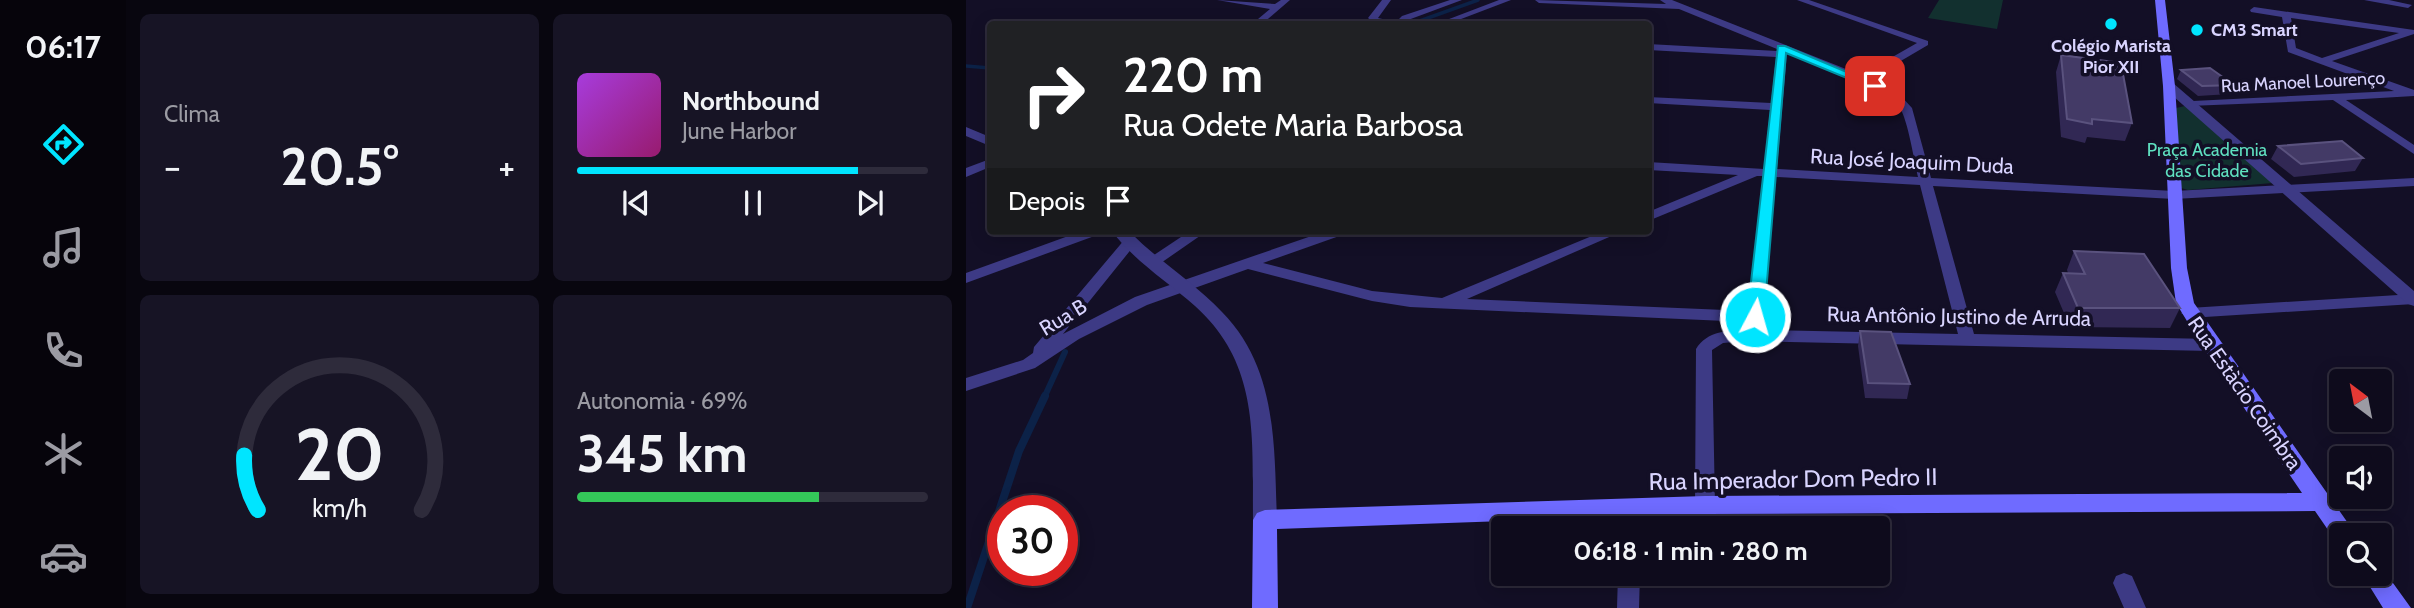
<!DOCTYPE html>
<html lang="pt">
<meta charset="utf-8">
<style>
:root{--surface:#0e0b1c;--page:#171425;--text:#f1f3f6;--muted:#9b9ba3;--line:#2e2b3b;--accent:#00e5ff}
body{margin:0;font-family:Cabin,sans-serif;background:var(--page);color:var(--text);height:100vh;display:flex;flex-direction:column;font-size:26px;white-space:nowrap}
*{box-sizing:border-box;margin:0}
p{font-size:23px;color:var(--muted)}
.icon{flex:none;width:38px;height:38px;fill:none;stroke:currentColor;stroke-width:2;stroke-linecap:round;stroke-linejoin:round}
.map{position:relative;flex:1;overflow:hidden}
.panel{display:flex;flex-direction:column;gap:14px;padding:14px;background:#08060f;width:840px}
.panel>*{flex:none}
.top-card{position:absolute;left:21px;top:21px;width:665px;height:214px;border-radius:7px;box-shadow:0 4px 18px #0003,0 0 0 2px var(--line);background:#202124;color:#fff;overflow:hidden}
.needle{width:46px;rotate:328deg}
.controls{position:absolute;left:1363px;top:369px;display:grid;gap:14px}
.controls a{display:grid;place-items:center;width:63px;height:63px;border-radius:7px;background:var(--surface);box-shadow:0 4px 18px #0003,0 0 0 2px var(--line);font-size:35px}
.speed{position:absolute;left:21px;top:495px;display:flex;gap:14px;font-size:35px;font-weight:700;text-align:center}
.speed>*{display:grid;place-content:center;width:91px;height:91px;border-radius:50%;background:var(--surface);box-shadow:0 4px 18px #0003,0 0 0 2px var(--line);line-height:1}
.speed .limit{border:10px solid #d22;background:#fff;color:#111}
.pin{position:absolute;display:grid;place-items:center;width:60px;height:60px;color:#fff;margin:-30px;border-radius:14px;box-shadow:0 4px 10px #0006}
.me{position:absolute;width:77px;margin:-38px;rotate:6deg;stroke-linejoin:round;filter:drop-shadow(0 0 5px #0008)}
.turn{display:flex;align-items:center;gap:24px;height:147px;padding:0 21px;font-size:32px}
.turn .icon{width:91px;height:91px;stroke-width:2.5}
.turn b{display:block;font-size:49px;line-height:60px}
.then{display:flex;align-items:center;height:66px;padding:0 21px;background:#0003;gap:14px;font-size:26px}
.big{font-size:52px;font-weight:700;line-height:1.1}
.panel .tile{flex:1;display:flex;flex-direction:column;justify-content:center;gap:10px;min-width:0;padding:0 24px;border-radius:10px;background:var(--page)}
.panel .dial{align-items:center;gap:0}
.dial svg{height:182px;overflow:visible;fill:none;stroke:var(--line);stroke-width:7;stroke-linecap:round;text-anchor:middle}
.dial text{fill:var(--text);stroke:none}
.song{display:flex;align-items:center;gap:21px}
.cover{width:84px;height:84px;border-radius:10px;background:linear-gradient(135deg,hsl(280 70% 55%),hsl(320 70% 35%))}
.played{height:7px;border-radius:4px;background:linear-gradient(90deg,var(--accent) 80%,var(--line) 80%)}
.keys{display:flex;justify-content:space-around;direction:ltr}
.heat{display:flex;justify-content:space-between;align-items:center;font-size:38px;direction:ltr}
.charge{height:10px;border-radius:5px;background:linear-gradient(90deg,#34c759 69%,var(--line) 0)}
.panel .tiles{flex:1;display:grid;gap:14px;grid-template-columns:repeat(2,1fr)}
.trip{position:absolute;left:525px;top:516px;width:399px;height:70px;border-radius:7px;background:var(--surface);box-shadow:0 4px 18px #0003,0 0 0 2px var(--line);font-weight:700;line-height:70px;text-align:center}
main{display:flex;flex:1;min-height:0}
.dock{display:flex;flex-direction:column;width:126px;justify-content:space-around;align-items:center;background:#06040b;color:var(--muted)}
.dock .icon{width:49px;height:49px}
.dock .current{color:var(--accent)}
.dock b{font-size:32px;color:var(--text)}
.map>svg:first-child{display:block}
.green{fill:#12302f}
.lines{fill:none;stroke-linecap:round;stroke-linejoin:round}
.stream-far2{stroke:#0c2248;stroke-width:3.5}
.stream-far1{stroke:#0c2248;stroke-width:6}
.stream{stroke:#0c2248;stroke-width:8}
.minor{fill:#3d3a85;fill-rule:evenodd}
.tertiary{fill:#3d3a85;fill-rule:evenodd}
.secondary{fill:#6f6bff;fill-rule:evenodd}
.wall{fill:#312854}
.building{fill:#433a66;stroke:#5a527e;stroke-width:2}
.route{fill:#00e5ff;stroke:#0095a6;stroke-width:2}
.poi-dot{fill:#00e5ff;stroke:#130f26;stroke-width:2.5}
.labels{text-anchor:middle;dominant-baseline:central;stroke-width:7;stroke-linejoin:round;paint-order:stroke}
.far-poi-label{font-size:18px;font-weight:bold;fill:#d9d4ff;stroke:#130f26;text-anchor:start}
.far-street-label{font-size:18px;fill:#d9d4ff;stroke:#130f26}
.far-park-label{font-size:18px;fill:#5fe0c0;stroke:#130f26}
.street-label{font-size:21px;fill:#d9d4ff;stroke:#130f26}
.near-street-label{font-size:24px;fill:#d9d4ff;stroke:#130f26}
</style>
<main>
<nav class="dock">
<b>06:17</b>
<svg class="icon current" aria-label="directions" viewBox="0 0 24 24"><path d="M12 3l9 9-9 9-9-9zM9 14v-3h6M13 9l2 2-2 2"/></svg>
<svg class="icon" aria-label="music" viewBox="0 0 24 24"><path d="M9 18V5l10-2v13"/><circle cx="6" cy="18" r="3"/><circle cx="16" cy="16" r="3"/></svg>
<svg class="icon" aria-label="phone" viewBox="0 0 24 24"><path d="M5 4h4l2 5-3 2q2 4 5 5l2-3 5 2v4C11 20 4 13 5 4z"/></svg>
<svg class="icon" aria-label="climate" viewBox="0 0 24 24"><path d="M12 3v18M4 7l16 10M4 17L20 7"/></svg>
<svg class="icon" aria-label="car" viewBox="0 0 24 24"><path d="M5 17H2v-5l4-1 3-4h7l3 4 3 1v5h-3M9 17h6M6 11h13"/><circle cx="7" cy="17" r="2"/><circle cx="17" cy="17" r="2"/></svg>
</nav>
<section class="panel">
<div class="tiles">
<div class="tile"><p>Clima</p>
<div class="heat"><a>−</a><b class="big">20.5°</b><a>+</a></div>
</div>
<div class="tile">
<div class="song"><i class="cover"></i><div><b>Northbound</b><p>June Harbor</p></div></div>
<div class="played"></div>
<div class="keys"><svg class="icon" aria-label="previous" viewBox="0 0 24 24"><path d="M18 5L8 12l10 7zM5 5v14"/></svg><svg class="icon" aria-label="pause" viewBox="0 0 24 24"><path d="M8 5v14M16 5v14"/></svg><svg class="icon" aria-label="next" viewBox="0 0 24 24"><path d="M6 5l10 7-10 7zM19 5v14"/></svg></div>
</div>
<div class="tile dial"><svg viewBox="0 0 100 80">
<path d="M14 69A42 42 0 1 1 86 69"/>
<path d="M14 69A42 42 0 0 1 8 45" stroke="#00e5ff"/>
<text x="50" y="56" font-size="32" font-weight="700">20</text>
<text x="50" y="72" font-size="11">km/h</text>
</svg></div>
<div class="tile"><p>Autonomia · 69%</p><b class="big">345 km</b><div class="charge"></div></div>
</div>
</section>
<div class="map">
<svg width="1448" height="608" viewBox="0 0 1448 608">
<rect width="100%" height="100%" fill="#130f26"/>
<!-- green -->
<path class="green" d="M973,0H1037L1031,29L962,18Z
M1219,106L1307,183L1222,190L1215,188L1210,108Z"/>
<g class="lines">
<!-- stream-far2 -->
<path class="stream-far2" d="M448,23L512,0
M0,66L24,68"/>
<!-- stream-far1 -->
<path class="stream-far1" d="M78,398L99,352"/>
<!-- stream -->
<path class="stream" d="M1,608L53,451L79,396"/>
<!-- minor -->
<path class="minor" d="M251,0L309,4L315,0H324L296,24H286L304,9Z
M416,0H425L412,18L430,22L436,16L484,0H496L442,20L438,24H409L402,18Z
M533,0H545L482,24H470Z
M569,0L700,4L694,0H706L895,75L951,43L831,0H843L962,41V45L904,79L934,95L946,108L965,178L1208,191L1448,178V186L1208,199L967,186L1008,334L1245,339L1253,345L1245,351L779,341L757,343L746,350L749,505L746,511L739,514L732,511L729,505L730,349C741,331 762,330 782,330V322L444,307L406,301L282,269L181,305L113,339L69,368L0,391V378L57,360L67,353L68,347L159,239L164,238L171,242L97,334L169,297L360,231H381L379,234L297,263L406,291L476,298L638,231H657L501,299L783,311L797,176H791L682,221V212L772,175L682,170V162L798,169L804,110L682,103V97L805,103L810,57L682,50V44L811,51V49L713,9L573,3ZM821,52C845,62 921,87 934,108C942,121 948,160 952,177L811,169ZM810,177L954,185L992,334L796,330Z
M1398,0H1423L1446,5L1442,8Z
M1288,7L1448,30V34L1366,61L1448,90V96L1380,100L1448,145V154L1367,100L1223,106L1221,104L1227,101L1428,91L1322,52L1316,17L1285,12L1284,10ZM1325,18L1433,33L1356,58L1330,48Z
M24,159V167L0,177V168Z
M116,231H136L134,234L0,283V273Z
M224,231H241L192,265H182L180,262L182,259Z
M1448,294V304L1223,318L1215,313L1223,308Z
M663,499L670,502L673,508V528H653V508L656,502Z
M1158,573L1166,576L1180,608H1158L1147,583L1150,576Z
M652,574H674L673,608H651Z"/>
<!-- tertiary -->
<path class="tertiary" d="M1199,83H1207L1448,291V306L1442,304L1199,89Z
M0,127L24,137V146L0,136Z
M146,231H163C192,261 228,282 256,312C312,369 308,447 311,520L307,527L299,530L291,527L287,520C286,440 295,365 229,306C202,282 168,261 146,231Z"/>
<!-- secondary -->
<path class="secondary" d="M1189,0H1199L1209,86L1221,268L1228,303L1391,536H1376V545L1371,543L1349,511L739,514L311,529L312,608H286L287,520L291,513L299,510L739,496L1336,493L1238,349L1210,303L1205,268L1197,86Z
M1414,565L1445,608H1417L1396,574H1414Z"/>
</g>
<!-- wall -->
<path class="wall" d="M1095,55L1166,123L1159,141L1121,137L1119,143L1095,137L1090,72Z
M1215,70L1268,85L1264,94L1232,96L1211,79Z
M1312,146L1397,158L1389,171L1328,177L1305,159Z
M1108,251L1214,308L1204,328L1104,327L1089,292L1097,273H1102L1101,270Z
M894,331L944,384L941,399L899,398L892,346Z"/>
<!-- building -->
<path class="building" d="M1095,55L1155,63L1166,123L1126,119V124L1101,119Z
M1244,68L1268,85L1236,86L1215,70Z
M1376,141L1397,158L1335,164L1312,146Z
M1108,251L1178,254L1214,308H1112L1097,273L1119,274Z
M894,331L925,332L944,384L902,383Z"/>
<!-- route -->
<path class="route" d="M812,46H819L914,86L905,88L820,53L798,317L789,322L781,317Z"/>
<!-- markers -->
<g class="poi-dot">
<circle cx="1145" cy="24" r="7"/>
<circle cx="1231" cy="30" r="7"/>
</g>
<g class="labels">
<!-- far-poi labels -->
<g class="far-poi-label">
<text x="1245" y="30">CM3 Smart</text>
<text x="1145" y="46" text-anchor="middle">Colégio Marista<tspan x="1145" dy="21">Pior XII</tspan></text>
</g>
<!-- far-street labels -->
<g class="far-street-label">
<text transform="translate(1337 82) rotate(-3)">Rua Manoel Lourenço</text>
</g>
<!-- far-park labels -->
<g class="far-park-label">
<text x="1241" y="150">Praça Academia<tspan x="1241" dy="21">das Cidade</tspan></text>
</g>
<!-- street labels -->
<g class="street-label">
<text transform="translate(946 161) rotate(3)">Rua José Joaquim Duda</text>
<text transform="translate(993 316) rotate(1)">Rua Antônio Justino de Arruda</text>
<text transform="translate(97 317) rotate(-31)">Rua B</text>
<text transform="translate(1279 393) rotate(55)">Rua Estàcio Coimbra</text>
</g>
<!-- near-street labels -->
<g class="near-street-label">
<text transform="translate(827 479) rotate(-1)">Rua Imperador Dom Pedro II</text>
</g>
</g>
</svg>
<div class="controls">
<a><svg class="needle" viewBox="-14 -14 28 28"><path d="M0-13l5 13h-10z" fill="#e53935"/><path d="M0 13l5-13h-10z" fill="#9b9ba3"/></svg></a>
<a><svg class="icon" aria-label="sound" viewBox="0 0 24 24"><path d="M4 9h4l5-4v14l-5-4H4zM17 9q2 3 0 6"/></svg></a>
<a><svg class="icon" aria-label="search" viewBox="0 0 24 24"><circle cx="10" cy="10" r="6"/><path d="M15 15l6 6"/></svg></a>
</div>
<div class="speed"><div class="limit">30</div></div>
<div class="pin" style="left:909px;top:86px;background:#d93025"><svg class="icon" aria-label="arrive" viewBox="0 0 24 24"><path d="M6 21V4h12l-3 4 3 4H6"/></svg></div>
<svg class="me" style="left:789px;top:317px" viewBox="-20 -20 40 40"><circle r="17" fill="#00e5ff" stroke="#fff" stroke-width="3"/><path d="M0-11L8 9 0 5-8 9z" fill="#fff"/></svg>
<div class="trip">06:18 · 1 min · 280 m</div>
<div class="top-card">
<div class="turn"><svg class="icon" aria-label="right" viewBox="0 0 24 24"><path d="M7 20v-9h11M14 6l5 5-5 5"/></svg><div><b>220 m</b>Rua Odete Maria Barbosa</div></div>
<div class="then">Depois<svg class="icon" aria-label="arrive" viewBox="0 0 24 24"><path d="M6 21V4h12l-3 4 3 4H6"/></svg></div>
</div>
</div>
</main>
